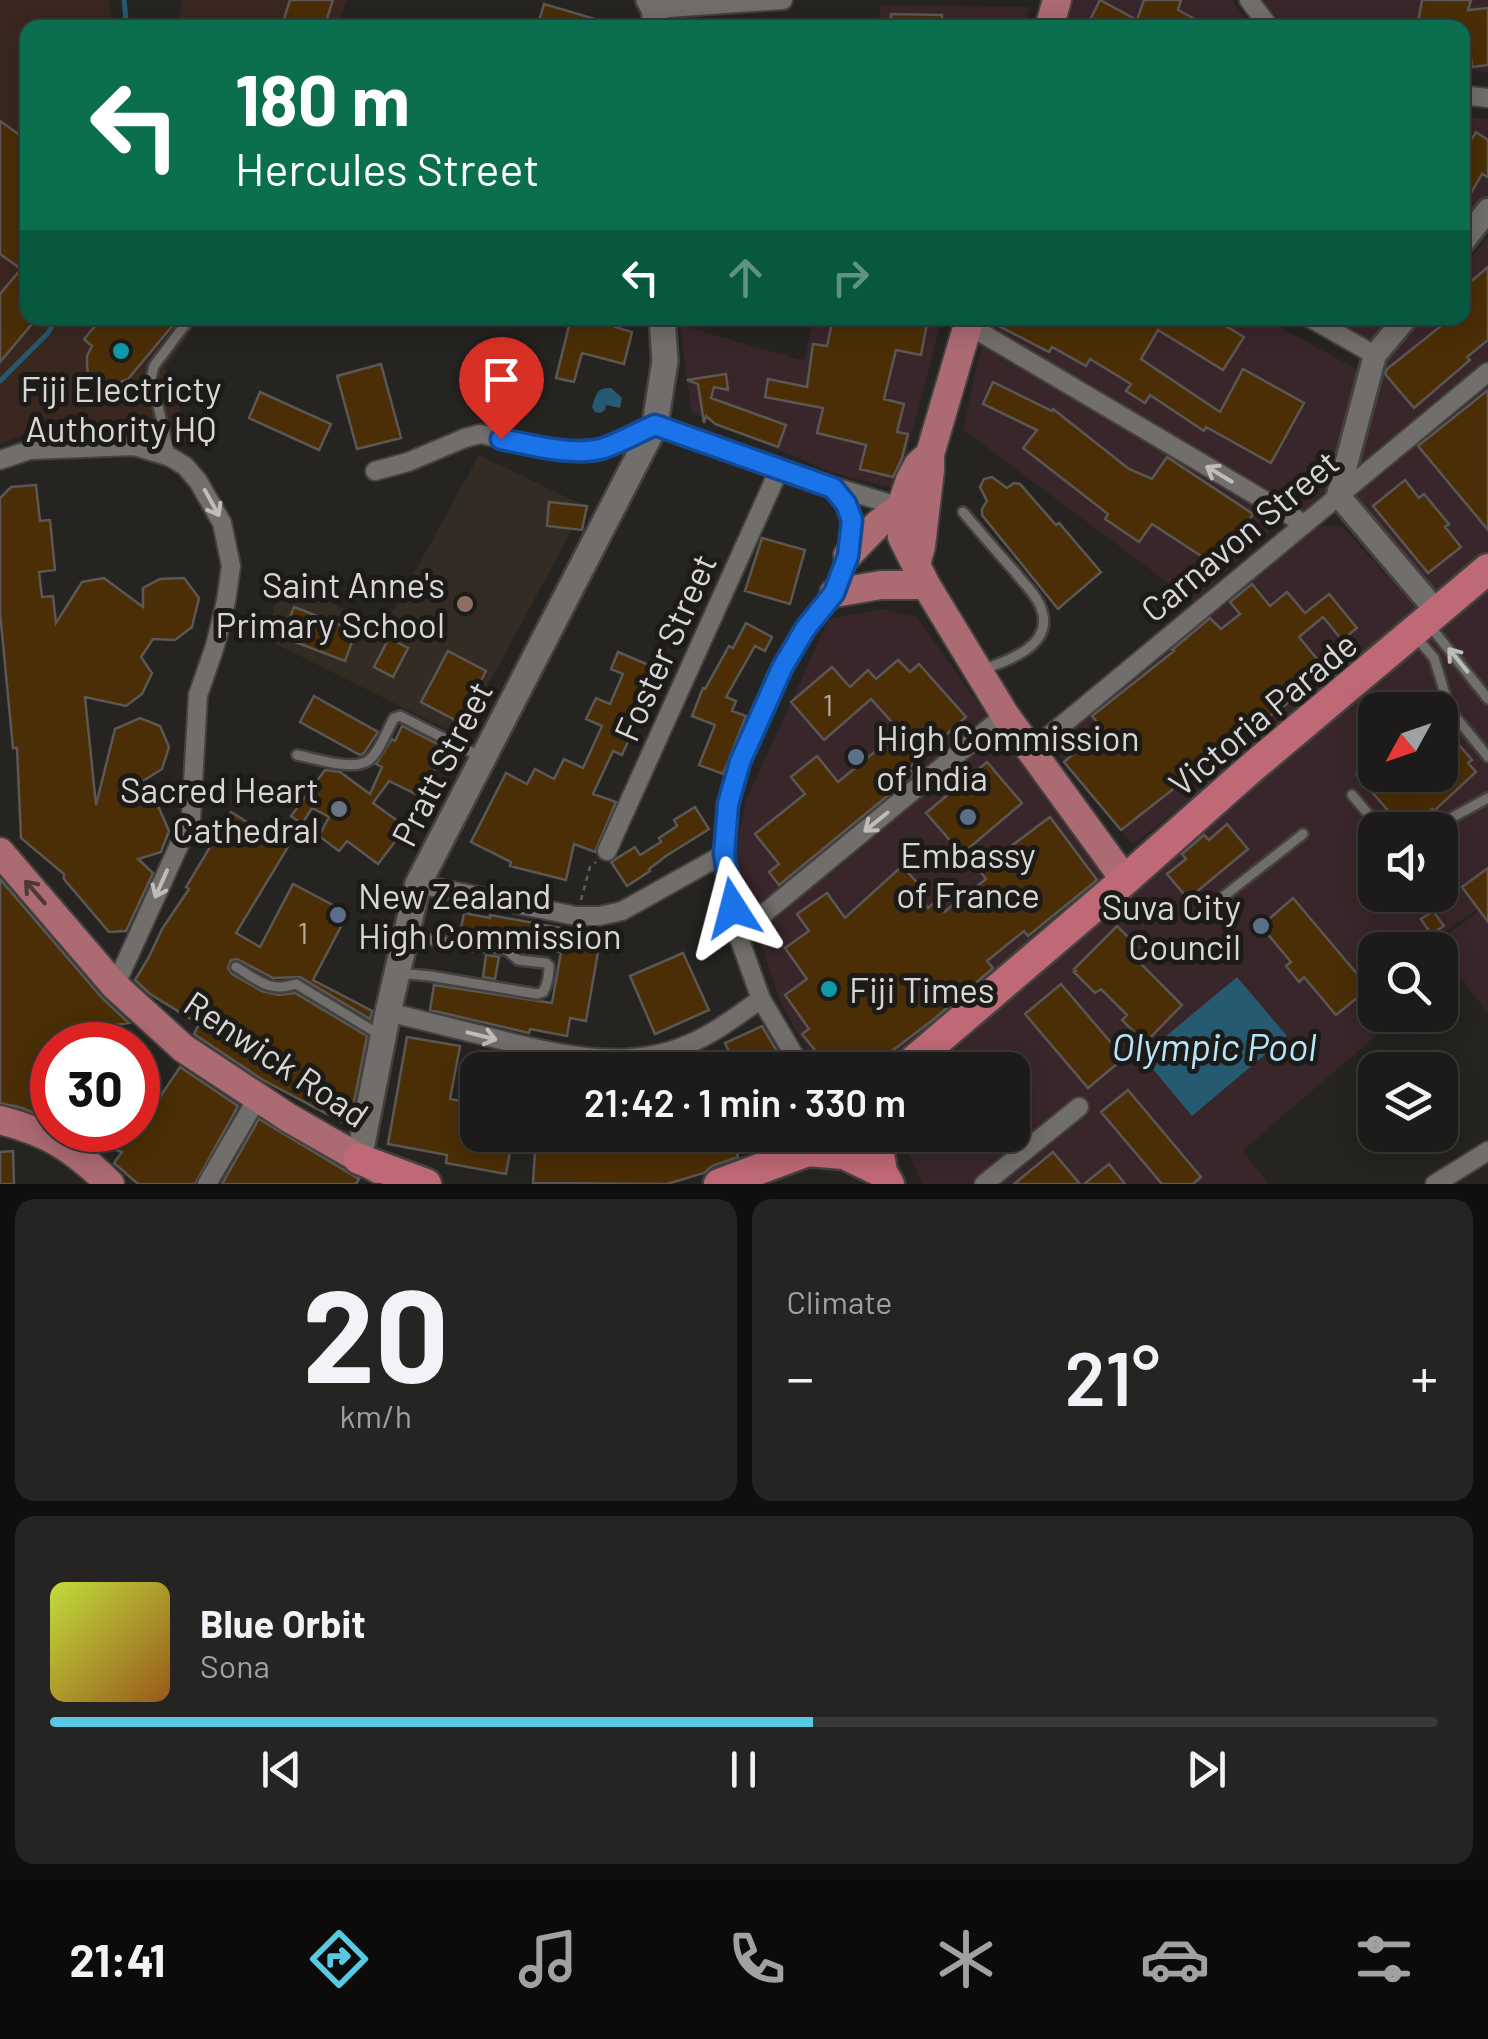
<!DOCTYPE html>
<meta charset="utf-8">
<style>
:root{--surface:#1c1b19;--page:#252422;--text:#f1f3f6;--muted:#a0a1a2;--line:#3a3938;--accent:#57c9e3}
body{margin:0;font-family:Barlow,sans-serif;background:var(--page);color:var(--text);height:100vh;display:flex;flex-direction:column;font-size:38px;white-space:nowrap}
*{box-sizing:border-box;margin:0}
p{font-size:32px;color:var(--muted)}
.icon{flex:none;width:55px;height:55px;fill:none;stroke:currentColor;stroke-width:2;stroke-linecap:round;stroke-linejoin:round}
.map{position:relative;height:1184px;overflow:hidden}
.panel{display:flex;flex-direction:column;gap:15px;padding:15px;background:#0f0f0e;flex:1}
.panel>*{flex:none}
.banner{position:absolute;left:20px;top:20px;width:1450px;height:305px;border-radius:20px;box-shadow:0 5px 25px #0003,0 0 0 2px var(--line);background:#0b6e4f;color:#fff;overflow:hidden}
.needle{width:65px;rotate:230deg}
.controls{position:absolute;left:1358px;top:692px;display:grid;gap:20px}
.controls a{display:grid;place-items:center;width:100px;height:100px;border-radius:20px;background:var(--surface);box-shadow:0 5px 25px #0003,0 0 0 2px var(--line);font-size:50px}
.speed{position:absolute;left:30px;top:1022px;display:flex;gap:20px;font-size:50px;font-weight:700;text-align:center}
.speed>*{display:grid;place-content:center;width:130px;height:130px;border-radius:50%;background:var(--surface);box-shadow:0 5px 25px #0003,0 0 0 2px var(--line);line-height:1}
.speed .limit{border:15px solid #d22;background:#fff;color:#111}
.pin{position:absolute;display:grid;place-items:center;width:85px;height:85px;color:#fff;margin:-102px -42px;border-radius:50% 50% 50% 0;rotate:-45deg;box-shadow:0 0 10px #0007}
.pin .icon{rotate:45deg}
.me{position:absolute;width:110px;margin:-55px;rotate:351deg;stroke-linejoin:round;filter:drop-shadow(0 0 8px #0008)}
.turn{display:flex;align-items:center;gap:35px;height:210px;padding:0 50px;font-size:45px}
.turn .icon{width:130px;height:130px;stroke-width:2.5}
.turn b{display:block;font-size:70px;line-height:85px}
.lanes{display:flex;align-items:center;height:95px;padding:0 50px;background:#0003;justify-content:center;gap:50px;direction:ltr}
.lanes .off{opacity:.35}
.big{font-size:75px;font-weight:600;line-height:1.1}
.panel .card{flex:1;display:flex;flex-direction:column;justify-content:center;gap:15px;min-width:0;padding:0 35px;border-radius:20px;background:var(--page)}
.panel .dial{align-items:center;gap:0}
.dial b{font-size:130px;line-height:1}
.song{display:flex;align-items:center;gap:30px}
.cover{width:120px;height:120px;border-radius:15px;background:linear-gradient(135deg,hsl(70 70% 55%),hsl(30 70% 35%))}
.played{height:10px;border-radius:5px;background:linear-gradient(90deg,var(--accent) 55%,var(--line) 55%)}
.keys{display:flex;justify-content:space-around;direction:ltr}
.heat{display:flex;justify-content:space-between;align-items:center;font-size:55px;direction:ltr}
.panel .tiles{flex:1;display:grid;gap:15px;grid-template-columns:1fr 1fr}
.card:last-child{grid-column:span 2}
.trip{position:absolute;left:460px;top:1052px;width:570px;height:100px;border-radius:20px;background:var(--surface);box-shadow:0 5px 25px #0003,0 0 0 2px var(--line);font-weight:600;line-height:100px;text-align:center}
.tab-bar{display:flex;height:160px;justify-content:space-around;align-items:center;background:#0b0b0a;color:var(--muted)}
.tab-bar .icon{width:70px;height:70px}
.tab-bar .active{color:var(--accent)}
.tab-bar b{font-size:45px;color:var(--text)}
.map>svg:first-child{display:block}
.commercial{fill:#39262a;fill-rule:evenodd}
.industrial{fill:#392720}
.built{fill:#322c25}
.water{fill:#255a71}
.lines{fill:none;stroke-linecap:round;stroke-linejoin:round}
.stream{stroke:#255a71;stroke-width:5}
.building{fill:#4b2e05;stroke:#5a5754;stroke-width:2.5}
.service-casing{stroke:#444240;stroke-width:14}
.minor-casing{stroke:#444240;stroke-width:22}
.tertiary-casing{stroke:#444240;stroke-width:28}
.secondary-casing{stroke:#444240;stroke-width:30}
.primary-casing{stroke:#444240;stroke-width:32}
.trunk-casing{stroke:#444240;stroke-width:35}
.path{stroke:#5f5d5a;stroke-width:2.5;stroke-dasharray:5 5;stroke-linecap:butt}
.service{stroke:#716e6b;stroke-width:9}
.minor{stroke:#716e6b;stroke-width:18}
.tertiary{stroke:#716e6b;stroke-width:22}
.secondary{stroke:#716e6b;stroke-width:25}
.primary{stroke:#ac6a73;stroke-width:28}
.trunk{stroke:#c06976;stroke-width:30}
.oneway{stroke:#bfbdbb}
.oneway2{stroke:#4f3738}
.route-casing{stroke:#114b97;stroke-width:25}
.route{stroke:#1a73e8;stroke-width:18}
.culture-dot{fill:#0f9aa8;stroke:#1d1b18;stroke-width:4}
.education-dot{fill:#8d6e63;stroke:#1d1b18;stroke-width:4}
.service-dot{fill:#5c6f8a;stroke:#1d1b18;stroke-width:4}
.worship-dot{fill:#6b7280;stroke:#1d1b18;stroke-width:4}
.labels{text-anchor:middle;dominant-baseline:central;stroke-width:10;stroke-linejoin:round;paint-order:stroke}
.number-label{font-size:30px;fill:#b6ada2}
.poi-label{font-size:35px;fill:#d9d7d6;stroke:#1d1b18;text-anchor:end}
.street-label{font-size:35px;fill:#d9d7d6;stroke:#1d1b18}
.water-label{font-size:38px;font-style:italic;fill:#b7e6fc;stroke:#1d1b18}
</style>
<div class="map">
<svg width="1488" height="1184" viewBox="0 0 1488 1184">
<rect width="100%" height="100%" fill="#262421"/>
<!-- commercial -->
<path class="commercial" d="M1067,0H1233L1249,27L1060,28Z
M1263,0H1488V72L1463,70L1462,28L1291,27L1271,12Z
M881,5L1029,7L1024,27L877,28Z
M1462,117L1488,119V203L1462,235Z
M1488,237V559L1443,599L1354,495L1380,365L1420,318H1462L1463,267Z
M814,318H942L897,489L831,472L691,412L680,325L804,361Z
M984,318H1264L1365,374L1326,489L1304,515L983,321Z
M1316,318H1397L1372,349Z
M983,338L1282,519L1194,602L963,429Z
M1335,525L1343,527L1419,612L1133,845L1051,745L1311,527Z
M1488,582V902L1438,936L1434,945L1438,950H1375V1015H1400L1242,1151L1269,1184H922L901,1135H1012V1070H921ZM1375,710H1440V775H1375ZM1375,830H1440V895H1375Z
M882,609L917,617L981,708L1110,879L886,1070H818L781,1003L733,863L746,801L829,619Z
M1488,904V1014L1438,947L1440,940Z"/>
<!-- industrial -->
<path class="industrial" d="M0,0H109L112,25L178,21L182,2L184,0H347L337,27L28,28V318H201L165,368L194,447L141,425L29,432L0,444Z"/>
<!-- built -->
<path class="built" d="M479,455L585,506L460,736L266,639L282,579L384,628Z"/>
<!-- water -->
<path class="water" d="M611,388L622,398L620,408L606,405L605,410L600,413L595,412L592,407C596,396 596,387 611,388Z
M1237,977L1287,1036L1192,1116L1142,1056Z"/>
<g class="lines">
<!-- stream -->
<path class="stream" d="M124,0L127,28
M0,381L48,333L57,318"/>
</g>
<!-- building -->
<path class="building" d="M290,0H333L324,28H281Z
M1100,0L1137,20L1144,0H1181L1178,10L1212,28H1086Z
M1422,0H1471L1468,10L1488,8V65L1472,67L1468,31L1462,32V28H1417Z
M544,4L612,24L611,28H537Z
M891,14L942,15V28H890Z
M0,121L28,141V318H37L0,362V294L21,269L0,254Z
M1476,132L1488,140V177L1482,174L1462,209V137L1470,142Z
M1488,267V340L1467,357L1470,360L1414,408L1385,374L1387,369L1451,318H1462V292L1470,285L1469,283Z
M102,318H179L128,379L109,387L95,382L88,374L87,365V356L92,346L84,339Z
M571,318H617L615,327L632,332L624,364L582,353L574,382L556,378Z
M833,318H928L921,355L896,350L884,399L904,404L897,432L908,434L902,458L893,477L860,469L866,445L817,433L823,408L765,397L768,379L807,387L813,344L827,346Z
M987,318H1212L1244,337L1223,370L1158,330L1141,359L1220,412L1243,369L1304,403L1271,463L1206,427L1204,431L1150,395L1145,403L1126,391L1131,384L1090,359L1086,366L1052,347L1049,352L987,320Z
M381,364L401,438L357,449L337,376Z
M726,374L728,390L714,387L711,398L786,425L778,447L715,424L706,416L704,423L698,384L687,380Z
M993,382L1052,411L1053,409L1129,469L1152,479L1167,457L1253,514L1218,567L1152,524L1139,542L1105,519L1108,514L1023,448L1037,430L983,404Z
M1488,390V530L1418,446Z
M260,392L331,424L319,450L249,418Z
M992,477L1007,488L1014,483L1020,484L1056,525L1059,523L1101,572L1058,609L982,515V509L987,501L980,487L984,479Z
M1405,480L1419,498L1424,494L1449,524L1445,527L1461,547L1428,573L1373,506Z
M36,485L40,521L50,520L55,570L39,572L42,597L53,596L56,623L82,582L104,578L143,607V588L160,579L184,578L199,598L192,627L175,640L153,639L141,657L152,673L142,694L126,706L85,697L96,805L115,729L140,718L160,726L169,747L162,769L143,781L139,800L159,808L169,831L161,852L138,859L153,873L126,931L109,932L64,879V874L21,838L17,748H13L0,612V498L11,487Z
M549,502L587,506L582,530L547,526Z
M762,538L805,550L790,604L745,591Z
M1252,584L1270,606L1287,592L1305,613L1329,594L1357,628L1342,640L1323,617L1299,637L1327,671L1284,706L1283,705L1209,768L1205,764L1200,768L1121,830L1064,762L1103,729L1092,716L1174,651L1172,650L1210,618L1221,629L1240,614L1230,602Z
M294,607L356,631L345,661L282,637Z
M746,623L772,637L765,651L755,646L726,697L736,701L732,711L746,716L723,774L699,765L715,725L692,716L703,688L705,689L729,646L733,648Z
M389,638L408,648L393,677L374,667Z
M448,651L486,671L459,722L421,702Z
M618,652L651,666L643,686L655,691L646,710L643,708L622,755L613,751L593,794L616,802L595,852L574,844L566,880L510,866L511,862L471,842L506,773L527,784L535,769L554,779L564,759L583,768L602,726L586,719L596,698L610,704L623,674L611,669Z
M898,660L910,672L919,664L966,717L909,768L914,774L779,885L769,872L779,864L755,834L805,794L791,777L817,756L838,782L900,731L871,699L824,740L791,702L832,667L850,687L868,670L876,679Z
M314,696L378,732L364,753L360,755L300,722Z
M1440,723L1472,760L1468,763L1476,772L1434,811L1432,809L1408,830H1405L1357,775H1440Z
M402,726L445,748L422,797L389,781L373,803L406,827L378,864L347,841L339,851L319,836L329,817L312,808L302,824L291,816L325,770L340,772L370,794L382,767L376,764L392,739L395,741Z
M987,762L1022,803L962,854L926,813Z
M695,807L709,829L666,856L649,869L650,871L627,886L611,862L635,847L640,855L661,842L659,838L677,826L674,820Z
M231,812L288,847L236,933L260,947L293,884L348,913L313,980L372,1011L370,1019L300,977L273,978L237,959L231,960L228,968L232,974L262,991L278,995L295,993L367,1036L353,1107L344,1123L263,1080L194,1034L199,1024L150,994L135,980L149,957L162,929L189,889L186,887Z
M1050,817L1097,880L1028,936L1024,931L987,961L993,968L934,1019L867,1070H831L802,1034L809,1029L785,995L807,979L785,948L809,931L797,914L827,893L845,918L902,866L922,888L917,893L928,908L935,902L944,912L986,879L979,870Z
M1227,824L1248,849L1188,899L1167,874L1186,859L1182,854L1204,835L1209,840Z
M1488,868V922L1462,887Z
M0,879L102,998L129,1023L60,1033L56,1045H52V1120L22,1108L0,1103Z
M1293,898L1369,988L1336,1015L1304,977L1299,982L1286,966L1291,962L1261,926Z
M1433,911L1444,926L1431,934L1421,919Z
M464,913L490,918V915L583,932L580,949L598,952L586,1021L570,1018L567,1036L530,1029L529,1033L430,1010L434,985L552,1003L561,952L460,933Z
M1117,926L1138,947L1131,954L1182,1005L1145,1043L1122,1020L1127,1015L1101,989L1095,993L1074,972L1076,971L1074,969Z
M683,953L709,1010L655,1034L630,976Z
M486,955L499,957L495,979L483,977Z
M1061,984L1124,1058L1088,1088L1025,1014Z
M762,1026L788,1070H738L725,1043Z
M407,1037L460,1046L450,1099L478,1104V1135H513L506,1174L446,1163L447,1155L388,1144Z
M180,1067L238,1106L195,1184H138L114,1163L122,1152L89,1142L71,1130H138Z
M1128,1090L1201,1177L1193,1184H1162L1101,1112Z
M259,1119L359,1179L356,1184H222Z
M1021,1122L1030,1131L1003,1153L987,1135H1012V1129Z
M536,1135H554L552,1150L588,1152V1135H731L738,1157L712,1166L704,1173L667,1184L533,1183Z
M13,1151L14,1184H0V1152Z
M1053,1152L1080,1184H1014Z
M1109,1164L1125,1184H1084Z"/>
<g class="lines">
<defs>
<path id="service" d="M170,455L151,378L154,366L190,318
M963,512C980,532 997,552 1015,572C1024,584 1038,596 1042,611C1053,646 1006,662 981,670
M1430,626L1488,699
M1415,636L1434,658L1450,710L1488,757
M297,755C314,758 354,772 369,760C380,751 387,730 394,718L400,716L481,757
M1352,795L1382,830
M1429,830L1488,798
M1205,911L1303,834
M236,967C258,980 269,993 296,984L380,1035
M399,973L430,976L537,994L543,992C548,984 549,975 549,966L546,963L518,960L507,950L408,937"/>
<path id="minor" d="M1249,0L1270,28
M654,9L783,0
M1462,95L1488,98
M1310,318L1375,355
M968,325L1303,523
M0,460L30,450L134,446L170,457L185,466L198,481L222,523L231,566L226,601L215,646L198,695L191,819L115,986
M375,471L408,462L465,438L480,434L541,447L573,450L601,449L655,425L779,470L901,507
M1032,750L1488,372
M607,851L779,470
M418,884L576,916H599L622,911L724,854
M738,935L1005,715
M388,1012C423,1021 458,1029 493,1038C558,1054 624,1072 689,1044C715,1033 738,1015 761,999
M803,1070L761,999L738,935L724,854L728,804L740,761L781,668L805,629L834,593L848,555L852,520L846,504L833,488
M207,1184L258,1097
M984,1184L1079,1107
M1435,1184L1488,1151"/>
<path id="tertiary" d="M1462,243L1488,210
M1406,318L1375,355L1338,495L1438,613"/>
<path id="secondary" d="M649,0L654,9L657,28
M359,1159L388,1012L418,884L655,425L665,361L662,318"/>
<path id="primary" d="M1049,28L1057,0
M930,454L918,465L910,480L901,507L902,537L926,585L1005,715L1125,880
M848,555L878,524L901,507
M916,565L921,546L930,470V454L970,318
M834,593L881,585H926
M0,852L115,986L183,1048L289,1118L378,1169
M0,1120C50,1133 73,1148 110,1184"/>
<path id="trunk" d="M903,1070L1125,880L1249,770L1488,569
M876,1135L882,1172L889,1184
M359,1159L426,1184
M719,1184L808,1151L844,1154L882,1172"/>
</defs>
<!-- service casing -->
<use href="#service" class="service-casing"/>
<!-- minor casing -->
<use href="#minor" class="minor-casing"/>
<!-- tertiary casing -->
<use href="#tertiary" class="tertiary-casing"/>
<!-- secondary casing -->
<use href="#secondary" class="secondary-casing"/>
<!-- primary casing -->
<use href="#primary" class="primary-casing"/>
<!-- trunk casing -->
<use href="#trunk" class="trunk-casing"/>
<!-- path -->
<path class="path" d="M581,900L590,867L596,862"/>
<!-- service -->
<use href="#service" class="service"/>
<!-- minor -->
<use href="#minor" class="minor"/>
<!-- tertiary -->
<use href="#tertiary" class="tertiary"/>
<!-- secondary -->
<use href="#secondary" class="secondary"/>
<!-- primary -->
<use href="#primary" class="primary"/>
<!-- trunk -->
<use href="#trunk" class="trunk"/>
</g>
<!-- one-way arrows -->
<defs><path id="oneway-shaft" d="M-6 0H5M1.5-3L5.5 0L1.5 3" fill="none" stroke-width="1.6" stroke-linecap="round" stroke-linejoin="round" transform="scale(2.5)"/></defs>
<g class="oneway">
<use href="#oneway-shaft" transform="translate(1219 474) rotate(-149)"/>
<use href="#oneway-shaft" transform="translate(212 503) rotate(61)"/>
<use href="#oneway-shaft" transform="translate(1458 660) rotate(-129)"/>
<use href="#oneway-shaft" transform="translate(876 822) rotate(141)"/>
<use href="#oneway-shaft" transform="translate(161 884) rotate(114)"/>
<use href="#oneway-shaft" transform="translate(482 1036) rotate(14)"/>
</g>
<use class="oneway2" href="#oneway-shaft" transform="translate(35 892) rotate(-131)"/>
<g class="lines">
<defs>
<path id="route" d="M501,439C531,445 575,457 604,448C621,442 639,432 655,425L833,488L846,504L852,520L848,556L834,593L805,629L782,668L740,762L728,804L724,854L733,908"/>
</defs>
<!-- route casing -->
<use href="#route" class="route-casing"/>
<!-- route -->
<use href="#route" class="route"/>
</g>
<!-- markers -->
<g class="culture-dot">
<circle cx="121" cy="351" r="10"/>
<circle cx="829" cy="989" r="10"/>
</g>
<circle class="education-dot" cx="465" cy="604" r="10"/>
<g class="service-dot">
<circle cx="856" cy="757" r="10"/>
<circle cx="968" cy="817" r="10"/>
<circle cx="338" cy="915" r="10"/>
<circle cx="1261" cy="926" r="10"/>
</g>
<circle class="worship-dot" cx="339" cy="809" r="10"/>
<g class="labels">
<!-- number labels -->
<g class="number-label">
<text x="828" y="704">1</text>
<text x="303" y="932">1</text>
</g>
<!-- poi labels -->
<g class="poi-label">
<text x="121" y="388" text-anchor="middle">Fiji Electricty<tspan x="121" dy="40">Authority HQ</tspan></text>
<text x="445" y="584">Saint Anne's<tspan x="445" dy="40">Primary School</tspan></text>
<text x="876" y="737" text-anchor="start">High Commission<tspan x="876" dy="40">of India</tspan></text>
<text x="319" y="789">Sacred Heart<tspan x="319" dy="40">Cathedral</tspan></text>
<text x="968" y="854" text-anchor="middle">Embassy<tspan x="968" dy="40">of France</tspan></text>
<text x="358" y="895" text-anchor="start">New Zealand<tspan x="358" dy="40">High Commission</tspan></text>
<text x="1241" y="906">Suva City<tspan x="1241" dy="40">Council</tspan></text>
<text x="849" y="989" text-anchor="start">Fiji Times</text>
</g>
<!-- street labels -->
<g class="street-label">
<text transform="translate(1239 535) rotate(-40)">Carnavon Street</text>
<text transform="translate(664 647) rotate(-66)">Foster Street</text>
<text transform="translate(1262 713) rotate(-40)">Victoria Parade</text>
<text transform="translate(441 763) rotate(-63)">Pratt Street</text>
<text transform="translate(277 1058) rotate(34)">Renwick Road</text>
</g>
<!-- water labels -->
<g class="water-label">
<text x="1214" y="1046">Olympic Pool</text>
</g>
</g>
</svg>
<div class="controls">
<a><svg class="needle" viewBox="-14 -14 28 28"><path d="M0-13l5 13h-10z" fill="#e53935"/><path d="M0 13l5-13h-10z" fill="#a0a1a2"/></svg></a>
<a><svg class="icon" aria-label="sound" viewBox="0 0 24 24"><path d="M4 9h4l5-4v14l-5-4H4zM17 9q2 3 0 6"/></svg></a>
<a><svg class="icon" aria-label="search" viewBox="0 0 24 24"><circle cx="10" cy="10" r="6"/><path d="M15 15l6 6"/></svg></a>
<a><svg class="icon" aria-label="layers" viewBox="0 0 24 24"><path d="M12 4l9 5-9 5-9-5zM3 14l9 5 9-5"/></svg></a>
</div>
<div class="speed"><div class="limit">30</div></div>
<div class="pin" style="left:501px;top:439px;background:#d93025"><svg class="icon" aria-label="arrive" viewBox="0 0 24 24"><path d="M6 21V4h12l-3 4 3 4H6"/></svg></div>
<svg class="me" style="left:733px;top:908px" viewBox="-20 -20 40 40"><path d="M0-17L14 15 0 8-14 15z" fill="#1a73e8" stroke="#fff" stroke-width="4"/></svg>
<div class="trip">21:42 · 1 min · 330 m</div>
<div class="banner">
<div class="turn"><svg class="icon" aria-label="left" viewBox="0 0 24 24"><path d="M17 20v-9H6M10 6l-5 5 5 5"/></svg><div><b>180 m</b>Hercules Street</div></div>
<div class="lanes"><svg class="icon" aria-label="left" viewBox="0 0 24 24"><path d="M17 20v-9H6M10 6l-5 5 5 5"/></svg><svg class="icon off" aria-label="ahead" viewBox="0 0 24 24"><path d="M12 20V5M6 11l6-6 6 6"/></svg><svg class="icon off" aria-label="right" viewBox="0 0 24 24"><path d="M7 20v-9h11M14 6l5 5-5 5"/></svg></div>
</div>
</div>
<section class="panel">
<div class="tiles">
<div class="card dial"><b>20</b><p>km/h</p></div>
<div class="card"><p>Climate</p>
<div class="heat"><a>−</a><b class="big">21°</b><a>+</a></div>
</div>
<div class="card">
<div class="song"><i class="cover"></i><div><b>Blue Orbit</b><p>Sona</p></div></div>
<div class="played"></div>
<div class="keys"><svg class="icon" aria-label="previous" viewBox="0 0 24 24"><path d="M18 5L8 12l10 7zM5 5v14"/></svg><svg class="icon" aria-label="pause" viewBox="0 0 24 24"><path d="M8 5v14M16 5v14"/></svg><svg class="icon" aria-label="next" viewBox="0 0 24 24"><path d="M6 5l10 7-10 7zM19 5v14"/></svg></div>
</div>
</div>
</section>
<nav class="tab-bar">
<b>21:41</b>
<svg class="icon active" aria-label="directions" viewBox="0 0 24 24"><path d="M12 3l9 9-9 9-9-9zM9 14v-3h6M13 9l2 2-2 2"/></svg>
<svg class="icon" aria-label="music" viewBox="0 0 24 24"><path d="M9 18V5l10-2v13"/><circle cx="6" cy="18" r="3"/><circle cx="16" cy="16" r="3"/></svg>
<svg class="icon" aria-label="phone" viewBox="0 0 24 24"><path d="M5 4h4l2 5-3 2q2 4 5 5l2-3 5 2v4C11 20 4 13 5 4z"/></svg>
<svg class="icon" aria-label="climate" viewBox="0 0 24 24"><path d="M12 3v18M4 7l16 10M4 17L20 7"/></svg>
<svg class="icon" aria-label="car" viewBox="0 0 24 24"><path d="M5 17H2v-5l4-1 3-4h7l3 4 3 1v5h-3M9 17h6M6 11h13"/><circle cx="7" cy="17" r="2"/><circle cx="17" cy="17" r="2"/></svg>
<svg class="icon" aria-label="filters" viewBox="0 0 24 24"><path d="M4 7h16M4 17h16"/><circle cx="9" cy="7" r="2"/><circle cx="15" cy="17" r="2"/></svg>
</nav>
